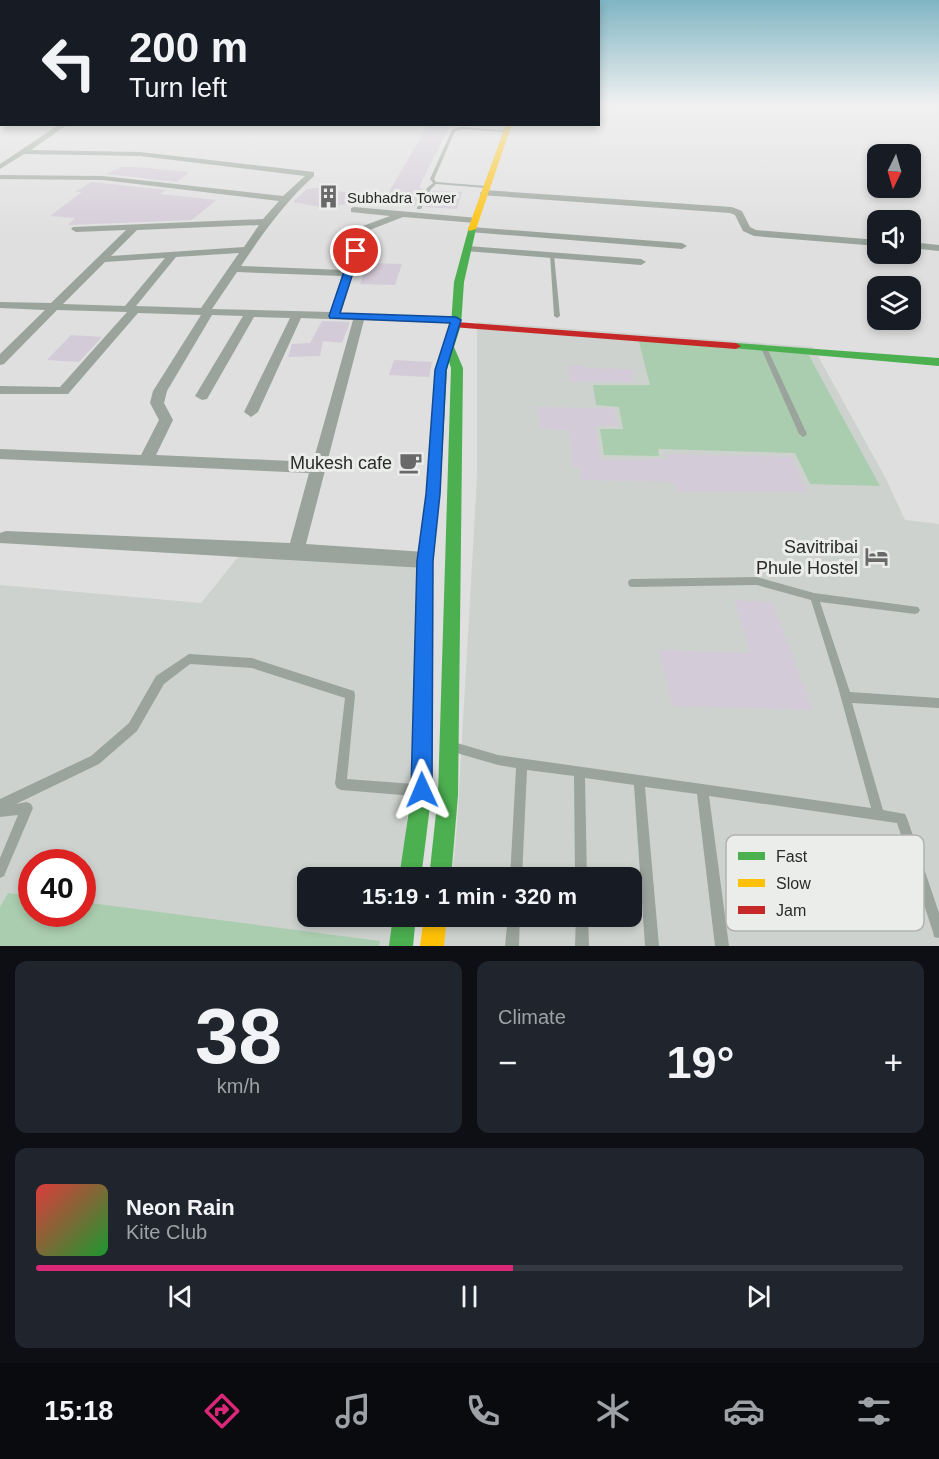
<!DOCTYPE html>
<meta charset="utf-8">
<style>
:root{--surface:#171b24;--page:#20242c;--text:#f1f3f6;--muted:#9ea1a6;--line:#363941;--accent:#db2777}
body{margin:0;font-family:Arial,sans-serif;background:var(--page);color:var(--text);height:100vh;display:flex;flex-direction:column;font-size:22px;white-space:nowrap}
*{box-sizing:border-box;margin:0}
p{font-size:20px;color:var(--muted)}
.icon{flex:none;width:33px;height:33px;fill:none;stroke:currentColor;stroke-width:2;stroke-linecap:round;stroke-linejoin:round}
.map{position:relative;height:946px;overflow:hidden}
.side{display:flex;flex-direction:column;gap:15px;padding:15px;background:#0d0f14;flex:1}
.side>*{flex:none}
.hud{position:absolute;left:0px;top:0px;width:600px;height:126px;box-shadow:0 3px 9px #0003;background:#171b24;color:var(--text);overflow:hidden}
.needle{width:39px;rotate:185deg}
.controls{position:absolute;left:867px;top:144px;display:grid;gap:12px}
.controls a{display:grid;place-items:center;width:54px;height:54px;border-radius:12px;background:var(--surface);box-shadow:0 3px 9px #0003;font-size:30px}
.speed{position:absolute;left:18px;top:849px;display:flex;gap:12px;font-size:30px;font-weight:700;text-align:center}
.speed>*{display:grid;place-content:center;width:78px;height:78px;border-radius:50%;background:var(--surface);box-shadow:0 3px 9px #0003;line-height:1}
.speed .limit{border:9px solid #d22;background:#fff;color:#111}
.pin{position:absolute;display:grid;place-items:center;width:51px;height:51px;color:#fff;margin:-26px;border:3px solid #fff;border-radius:50%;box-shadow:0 2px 6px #0007}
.me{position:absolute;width:66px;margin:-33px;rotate:359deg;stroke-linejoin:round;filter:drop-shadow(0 0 4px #0008)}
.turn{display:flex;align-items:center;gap:21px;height:126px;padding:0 30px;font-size:27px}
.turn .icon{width:78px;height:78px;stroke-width:2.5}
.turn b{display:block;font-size:42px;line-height:51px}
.big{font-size:45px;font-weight:700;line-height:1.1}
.side .tile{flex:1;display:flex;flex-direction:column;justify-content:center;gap:9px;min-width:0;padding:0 21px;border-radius:12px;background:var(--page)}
.side .dial{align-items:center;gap:0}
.dial b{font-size:78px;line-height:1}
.song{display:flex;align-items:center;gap:18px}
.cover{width:72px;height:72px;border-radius:9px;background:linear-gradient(135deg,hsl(0 70% 55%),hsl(130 70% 35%))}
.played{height:6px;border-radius:3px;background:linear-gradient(90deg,var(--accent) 55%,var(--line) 55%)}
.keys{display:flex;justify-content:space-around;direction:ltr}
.heat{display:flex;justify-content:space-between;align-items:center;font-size:33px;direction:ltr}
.side .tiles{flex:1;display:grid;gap:15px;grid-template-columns:1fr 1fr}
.tile:last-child{grid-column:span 2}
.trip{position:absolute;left:297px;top:867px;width:345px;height:60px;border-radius:12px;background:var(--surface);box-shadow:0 3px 9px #0003;font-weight:700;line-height:60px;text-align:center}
.tabs{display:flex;height:96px;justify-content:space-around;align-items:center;background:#090b0e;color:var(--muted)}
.tabs .icon{width:42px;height:42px}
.tabs .selected{color:var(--accent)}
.tabs b{font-size:27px;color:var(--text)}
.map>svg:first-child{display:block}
.built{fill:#cdd2ce;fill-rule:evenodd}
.green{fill:#abcdaf}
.building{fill:#d4cbd8}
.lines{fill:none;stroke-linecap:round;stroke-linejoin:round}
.lane{fill:#9ba49c;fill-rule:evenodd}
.street{fill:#9ba49c;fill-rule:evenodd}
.fast{fill:#4caf50;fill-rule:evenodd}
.slow{fill:#ffc107;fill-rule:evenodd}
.jam{fill:#c62828;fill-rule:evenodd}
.route{fill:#1a73e8;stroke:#114b97;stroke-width:1.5}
.labels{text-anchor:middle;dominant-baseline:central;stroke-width:6;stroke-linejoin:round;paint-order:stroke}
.far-poi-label{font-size:15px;fill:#292a29;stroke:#ebedeb;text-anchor:start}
.poi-label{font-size:18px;fill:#292a29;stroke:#ebedeb;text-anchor:end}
.key{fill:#ebedeb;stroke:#b1b2b1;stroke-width:1.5}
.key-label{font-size:16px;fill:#292a29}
</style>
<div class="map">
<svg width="939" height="946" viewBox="0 0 939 946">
<rect width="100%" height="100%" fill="#dedfde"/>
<!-- built -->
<path class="built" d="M477,322L813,347L885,477L905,520L939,524V946H444L447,917L632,916V878L452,877L457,826L477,478Z
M238,557L430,560L402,877L308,878V916L397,917L393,946H0V585L201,603ZM32,862H82V914H32Z"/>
<!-- green -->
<path class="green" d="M638,338L806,350L880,486L810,484L795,453L658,449L659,456L604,455L600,429H623L619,407L596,405L593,385H650Z
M8,893L31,896L32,914H82L83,902L380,941L379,946H0V907Z"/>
<!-- building -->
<path class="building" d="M427,126L449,127L419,187L423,190L415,206L385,204L389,197H386Z
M121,167H134L189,172L177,182L106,174Z
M92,182L166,190L160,194L216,200L192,220L68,225L75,218L50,216L82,192H75Z
M317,188L378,197V201L321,207L293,202L307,189Z
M433,191L462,192L457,209L425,207Z
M368,263L402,264L395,285L360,284Z
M322,321L350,322L342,343L323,341L320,356L288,357L292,344L310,343Z
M71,335L102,337L79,362L47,360Z
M394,360L432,362L429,377L389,375Z
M568,365H585V368L633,369V382H569Z
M538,407L613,408L618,426H595L600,460L667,459L665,454L791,457L808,492H677L674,482L581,480L580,467L573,466L569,430L540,429Z
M734,600L772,602L813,710L673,706L659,650L751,653Z"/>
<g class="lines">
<!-- lane -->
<path class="lane" d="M461,127L509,131L507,132L461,129L455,131L434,179L436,182L486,186L488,187L486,188L436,184L431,189L421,209H417V208L427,188L433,183L430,179L452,130Z
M550,254L554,255L560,316L557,318L554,316Z
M764,346L767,348L807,434L805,436L803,437L799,434L761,348Z
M757,577L814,593L918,607L920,610L918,613L915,614L820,602L850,692L939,698V708L852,703L883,810L905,814L907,818L939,913V938L934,937L933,932L897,823L709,796L729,946H715L697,794L645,787L659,946H645L634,785L585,778L587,878H575L574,776L527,770L522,878H510L516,768L498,765L453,752L452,748L453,744L457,743L498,755L871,808L838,687L811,600L757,585L632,587L629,586L628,583L629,580L632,579Z
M189,654L252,658L354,691L355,695L347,779L414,784L418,786L420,790L418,794L414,796L341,790L337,788L335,784L345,698L252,668L190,664L164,684L137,731L99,764L16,804L27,802L31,804L33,808L4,876L0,878V858L18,815L0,817V799L91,756L129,723L156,676Z
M508,916H520L519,946H505Z
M576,916H588L589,946H575Z"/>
<!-- street -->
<path class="street" d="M60,124H68L31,150L140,152L314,172V176C284,203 263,233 241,266L344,270L360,227L390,216L351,212V208L354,207L478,218L479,220L475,223L403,217L367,231L341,313L456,317L462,320L456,323L364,320L306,544L425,552L431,555L434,560L431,565L425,568L0,543V533L6,531L290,543L309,473L0,459V449L141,455L159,420L150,403L153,391L201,315L138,313L68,394H0V386L60,387L127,312L57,310L4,364L0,365V354L45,310L0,308V302L51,303L126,230L76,232L71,229L73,227L263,219L279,201L103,180L0,179V175L103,176L283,196L305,176L140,156L24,154L0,169V164ZM259,225L244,247L111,256L137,230ZM239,253L201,308L136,306L176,257ZM165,258L125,306L63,304L105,262ZM237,272L342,276L330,312L212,309ZM212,315L243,316L195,396L202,400L207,399L254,317L290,318L244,412L251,417L258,412L301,318L353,320L313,462L156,455L173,420L164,403L167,391Z
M484,190L732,207L742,211L750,227L756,230L878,240V246L754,236L743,231L735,215L730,213L481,195L480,193Z
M472,227L682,243L687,246L682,249L469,232V228Z
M910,242L939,245V251L910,248Z
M468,246L641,259L646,262L641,265L465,251L463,249Z"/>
<!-- fast -->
<path class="fast" d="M469,227L476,229L464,282L461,325L454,347L463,368L458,795L451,878H429L438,795L451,368L449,362L447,370L440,494L433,560L432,790L421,878H399L412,790L417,560L426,494L435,370L451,325L454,282Z
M736,343L939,358V366L732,348V344Z
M393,916H416L413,946H389Z"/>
<!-- slow -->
<path class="slow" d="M506,124H512L476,229L469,231L468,229Z
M424,916H447L444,946H420Z"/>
<!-- jam -->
<path class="jam" d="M456,322L736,343L741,346L736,349L452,327V323Z"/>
</g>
<!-- sky -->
<linearGradient id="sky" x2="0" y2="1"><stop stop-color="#80b5c4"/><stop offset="0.44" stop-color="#f0f1f0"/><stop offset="1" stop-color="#f0f1f0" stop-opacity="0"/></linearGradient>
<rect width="939" height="237" fill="url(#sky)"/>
<!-- route -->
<path class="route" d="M356,249L360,251L340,313L456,317L461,320L446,370L440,494L433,561L432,790L429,798L422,801L414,798L411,790L417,561L426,494L435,370L450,323L330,318L329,316L351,251Z"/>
<!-- icons -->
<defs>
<symbol id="building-bare" viewBox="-9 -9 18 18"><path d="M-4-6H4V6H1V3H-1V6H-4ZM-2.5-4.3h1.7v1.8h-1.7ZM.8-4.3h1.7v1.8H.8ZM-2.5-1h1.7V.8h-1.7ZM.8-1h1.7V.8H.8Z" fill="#686968" stroke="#ebedeb" stroke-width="2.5" paint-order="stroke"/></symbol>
<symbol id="cafe-bare" viewBox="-9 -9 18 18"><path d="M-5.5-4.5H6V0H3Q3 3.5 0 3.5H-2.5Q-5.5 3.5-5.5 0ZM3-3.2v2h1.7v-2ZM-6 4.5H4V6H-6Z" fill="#686968" stroke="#ebedeb" stroke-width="2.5" paint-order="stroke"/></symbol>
<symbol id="hotel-bare" viewBox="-9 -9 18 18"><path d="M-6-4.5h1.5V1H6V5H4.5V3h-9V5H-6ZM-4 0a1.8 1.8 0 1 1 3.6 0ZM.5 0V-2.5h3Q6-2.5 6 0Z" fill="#686968" stroke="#ebedeb" stroke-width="2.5" paint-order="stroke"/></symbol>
</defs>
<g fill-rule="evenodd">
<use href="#building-bare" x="312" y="180" width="33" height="33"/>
<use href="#cafe-bare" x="394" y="446" width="33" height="33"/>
<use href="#hotel-bare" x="860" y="540" width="33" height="33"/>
</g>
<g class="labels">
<!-- far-poi labels -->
<g class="far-poi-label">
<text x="347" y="197">Subhadra Tower</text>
</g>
<!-- poi labels -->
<g class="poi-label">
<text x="392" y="463">Mukesh cafe</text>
<text x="858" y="547">Savitribai<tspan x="858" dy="21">Phule Hostel</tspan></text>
</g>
</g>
<!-- legend -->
<rect x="726" y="835" width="198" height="96" rx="9" class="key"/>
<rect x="738" y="852" width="27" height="8" fill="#4caf50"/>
<rect x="738" y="879" width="27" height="8" fill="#ffc107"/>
<rect x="738" y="906" width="27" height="8" fill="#c62828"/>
<g class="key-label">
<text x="776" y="862">Fast</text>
<text x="776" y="889">Slow</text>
<text x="776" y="916">Jam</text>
</g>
</svg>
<div class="controls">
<a><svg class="needle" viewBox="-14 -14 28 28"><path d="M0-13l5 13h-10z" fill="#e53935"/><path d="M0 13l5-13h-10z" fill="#9ea1a6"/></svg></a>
<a><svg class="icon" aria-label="sound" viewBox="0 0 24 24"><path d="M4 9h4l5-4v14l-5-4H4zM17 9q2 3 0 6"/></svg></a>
<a><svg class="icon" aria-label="layers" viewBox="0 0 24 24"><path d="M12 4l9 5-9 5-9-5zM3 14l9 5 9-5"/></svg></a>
</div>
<div class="speed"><div class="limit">40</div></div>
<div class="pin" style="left:356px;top:251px;background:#d93025"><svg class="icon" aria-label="arrive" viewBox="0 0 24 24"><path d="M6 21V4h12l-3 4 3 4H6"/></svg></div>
<svg class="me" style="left:422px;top:790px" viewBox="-20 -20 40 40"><path d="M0-17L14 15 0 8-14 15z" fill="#1a73e8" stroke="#fff" stroke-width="4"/></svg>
<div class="trip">15:19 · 1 min · 320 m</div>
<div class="hud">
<div class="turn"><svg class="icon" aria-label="left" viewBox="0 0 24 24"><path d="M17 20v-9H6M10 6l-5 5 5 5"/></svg><div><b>200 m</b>Turn left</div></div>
</div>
</div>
<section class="side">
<div class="tiles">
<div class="tile dial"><b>38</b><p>km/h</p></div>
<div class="tile"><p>Climate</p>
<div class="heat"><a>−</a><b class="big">19°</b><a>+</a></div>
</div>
<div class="tile">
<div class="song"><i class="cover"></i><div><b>Neon Rain</b><p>Kite Club</p></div></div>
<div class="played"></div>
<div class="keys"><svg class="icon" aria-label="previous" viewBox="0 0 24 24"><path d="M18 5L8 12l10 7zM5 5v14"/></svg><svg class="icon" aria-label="pause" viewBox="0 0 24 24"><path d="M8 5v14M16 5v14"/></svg><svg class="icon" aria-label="next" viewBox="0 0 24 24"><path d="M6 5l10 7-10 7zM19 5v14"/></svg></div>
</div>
</div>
</section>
<nav class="tabs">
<b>15:18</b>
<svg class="icon selected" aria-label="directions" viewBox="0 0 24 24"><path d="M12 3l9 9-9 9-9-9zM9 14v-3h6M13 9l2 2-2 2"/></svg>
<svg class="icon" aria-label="music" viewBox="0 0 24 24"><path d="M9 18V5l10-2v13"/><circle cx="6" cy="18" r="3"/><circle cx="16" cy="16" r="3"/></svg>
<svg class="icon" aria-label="phone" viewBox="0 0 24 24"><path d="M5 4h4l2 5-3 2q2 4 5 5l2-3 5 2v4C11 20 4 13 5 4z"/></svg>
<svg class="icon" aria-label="climate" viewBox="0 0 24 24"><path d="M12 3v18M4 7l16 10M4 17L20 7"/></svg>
<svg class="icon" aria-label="car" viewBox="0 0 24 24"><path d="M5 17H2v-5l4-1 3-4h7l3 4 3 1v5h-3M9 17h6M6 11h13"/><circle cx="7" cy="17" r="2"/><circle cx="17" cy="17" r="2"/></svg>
<svg class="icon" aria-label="filters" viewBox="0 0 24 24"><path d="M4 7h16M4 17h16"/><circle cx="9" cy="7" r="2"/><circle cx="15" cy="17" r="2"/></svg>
</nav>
